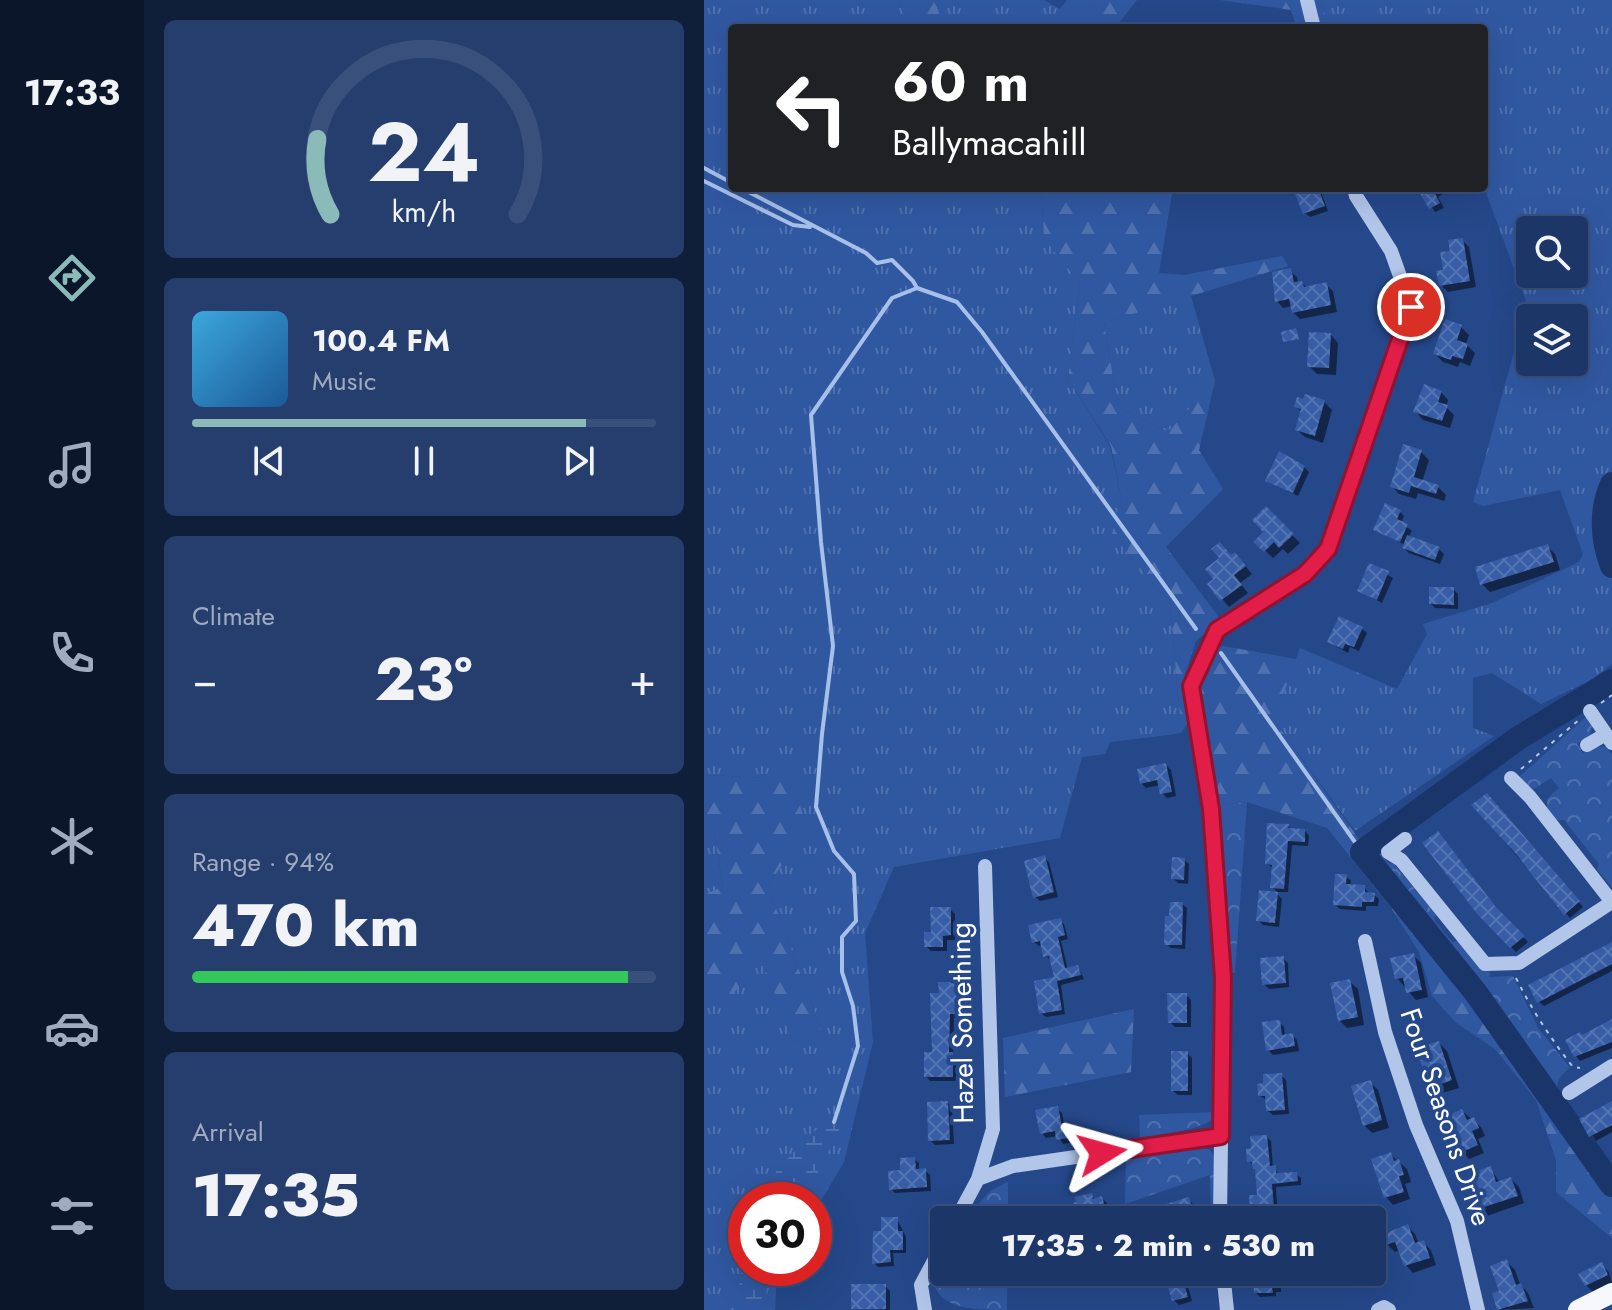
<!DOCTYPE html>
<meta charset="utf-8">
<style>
:root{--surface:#1c3668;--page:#253e6e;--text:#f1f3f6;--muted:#a0abc0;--line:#3a507c;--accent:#8bbbb9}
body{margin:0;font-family:Jost,sans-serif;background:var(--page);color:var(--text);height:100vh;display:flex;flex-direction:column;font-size:30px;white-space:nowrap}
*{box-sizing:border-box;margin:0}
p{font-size:26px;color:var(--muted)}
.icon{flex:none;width:44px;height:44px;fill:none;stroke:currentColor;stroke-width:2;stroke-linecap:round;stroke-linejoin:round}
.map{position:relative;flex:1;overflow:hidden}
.details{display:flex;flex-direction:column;gap:20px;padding:20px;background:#0f1e39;width:560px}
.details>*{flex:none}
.top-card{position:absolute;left:24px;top:24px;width:760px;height:168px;border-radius:8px;box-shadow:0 8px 32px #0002,0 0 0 2px var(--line);background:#202124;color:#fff;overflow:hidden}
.fabs{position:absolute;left:812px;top:216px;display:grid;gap:16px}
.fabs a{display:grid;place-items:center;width:72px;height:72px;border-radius:8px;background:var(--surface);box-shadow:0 8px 32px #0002,0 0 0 2px var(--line);font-size:40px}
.speed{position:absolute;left:24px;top:1182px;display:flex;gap:16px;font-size:40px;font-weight:700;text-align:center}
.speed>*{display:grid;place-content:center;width:104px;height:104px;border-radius:50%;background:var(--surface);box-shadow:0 8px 32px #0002,0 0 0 2px var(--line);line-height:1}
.speed .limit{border:12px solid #d22;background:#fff;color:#111}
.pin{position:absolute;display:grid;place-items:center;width:68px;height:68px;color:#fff;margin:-34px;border:4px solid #fff;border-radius:50%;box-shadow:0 2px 8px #0007}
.me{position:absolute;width:88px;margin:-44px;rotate:82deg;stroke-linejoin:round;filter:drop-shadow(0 0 6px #0008)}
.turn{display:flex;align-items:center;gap:28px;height:168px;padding:0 32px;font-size:36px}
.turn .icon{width:104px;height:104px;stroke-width:2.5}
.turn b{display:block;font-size:56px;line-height:68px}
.big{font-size:60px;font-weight:800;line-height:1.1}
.details .tile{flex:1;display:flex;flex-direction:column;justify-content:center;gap:12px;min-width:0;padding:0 28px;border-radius:12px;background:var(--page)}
.details .dial{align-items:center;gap:0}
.dial svg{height:208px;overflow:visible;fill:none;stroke:var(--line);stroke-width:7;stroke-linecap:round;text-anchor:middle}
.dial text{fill:var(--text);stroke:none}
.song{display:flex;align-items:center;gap:24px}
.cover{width:96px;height:96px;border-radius:12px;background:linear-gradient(135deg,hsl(200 70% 55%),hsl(210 70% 35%))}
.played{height:8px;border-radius:4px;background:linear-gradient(90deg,var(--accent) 85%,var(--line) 85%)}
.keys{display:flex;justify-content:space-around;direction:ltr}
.heat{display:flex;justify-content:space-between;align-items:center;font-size:44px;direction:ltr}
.charge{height:12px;border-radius:6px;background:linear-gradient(90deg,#34c759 94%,var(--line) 0)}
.trip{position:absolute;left:226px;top:1206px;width:456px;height:80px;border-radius:8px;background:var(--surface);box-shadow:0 8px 32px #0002,0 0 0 2px var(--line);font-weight:800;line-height:80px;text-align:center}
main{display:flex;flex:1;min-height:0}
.tab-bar{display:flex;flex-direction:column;width:144px;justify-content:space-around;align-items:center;background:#0b162a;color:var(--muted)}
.tab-bar .icon{width:56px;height:56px}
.tab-bar .active{color:var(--accent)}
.tab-bar b{font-size:36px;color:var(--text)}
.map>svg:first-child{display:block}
.grass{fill:url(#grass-tufts);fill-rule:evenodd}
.forest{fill:url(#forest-firs)}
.wetland{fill:url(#wetland-marsh)}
.park{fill:url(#park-crowns)}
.shadow{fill:#0007}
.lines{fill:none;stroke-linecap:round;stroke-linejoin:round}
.stream{stroke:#a7c0ea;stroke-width:4}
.river{stroke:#1a356a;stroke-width:24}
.building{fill:url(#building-cross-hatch)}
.path{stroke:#b2c6ea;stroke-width:2;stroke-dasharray:4 6;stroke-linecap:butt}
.minor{stroke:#b2c6ea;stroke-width:14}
.major{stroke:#f6f8fe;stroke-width:20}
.route-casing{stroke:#92132f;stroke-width:20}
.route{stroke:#e11d48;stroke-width:14}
.labels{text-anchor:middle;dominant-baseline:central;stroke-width:8;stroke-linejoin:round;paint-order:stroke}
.street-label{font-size:28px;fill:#fff;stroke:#25488a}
</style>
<main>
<nav class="tab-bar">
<b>17:33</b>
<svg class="icon active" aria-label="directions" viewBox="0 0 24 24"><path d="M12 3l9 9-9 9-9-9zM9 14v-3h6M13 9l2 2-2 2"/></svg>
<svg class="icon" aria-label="music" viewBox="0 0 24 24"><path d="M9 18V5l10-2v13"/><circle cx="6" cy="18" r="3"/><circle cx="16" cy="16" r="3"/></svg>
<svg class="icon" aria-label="phone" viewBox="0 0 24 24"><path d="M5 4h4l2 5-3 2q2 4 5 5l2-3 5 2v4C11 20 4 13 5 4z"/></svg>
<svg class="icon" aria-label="climate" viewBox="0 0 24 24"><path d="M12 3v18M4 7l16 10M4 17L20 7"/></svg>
<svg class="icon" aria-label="car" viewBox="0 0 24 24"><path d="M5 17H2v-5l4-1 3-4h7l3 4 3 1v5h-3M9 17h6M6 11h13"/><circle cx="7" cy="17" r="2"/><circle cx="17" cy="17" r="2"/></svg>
<svg class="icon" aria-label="filters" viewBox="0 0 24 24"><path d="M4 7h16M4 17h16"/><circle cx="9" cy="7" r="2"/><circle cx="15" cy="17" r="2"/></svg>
</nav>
<section class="details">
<div class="tile dial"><svg viewBox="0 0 100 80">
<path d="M14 69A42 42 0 1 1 86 69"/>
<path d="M14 69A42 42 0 0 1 9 40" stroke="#8bbbb9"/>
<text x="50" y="56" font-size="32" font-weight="700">24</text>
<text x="50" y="72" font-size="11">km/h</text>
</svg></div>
<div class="tile">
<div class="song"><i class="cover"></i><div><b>100.4 FM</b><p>Music</p></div></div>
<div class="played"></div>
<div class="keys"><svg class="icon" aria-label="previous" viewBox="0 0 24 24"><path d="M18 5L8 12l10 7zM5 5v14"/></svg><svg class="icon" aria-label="pause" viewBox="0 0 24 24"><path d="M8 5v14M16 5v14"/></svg><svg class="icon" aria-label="next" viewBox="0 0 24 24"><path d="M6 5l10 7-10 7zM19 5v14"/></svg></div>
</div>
<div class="tile"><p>Climate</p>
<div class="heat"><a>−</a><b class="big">23°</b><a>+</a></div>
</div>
<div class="tile"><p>Range · 94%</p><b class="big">470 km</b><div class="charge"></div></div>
<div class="tile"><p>Arrival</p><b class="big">17:35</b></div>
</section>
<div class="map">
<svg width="908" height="1310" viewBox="0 0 908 1310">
<defs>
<pattern id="grass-tufts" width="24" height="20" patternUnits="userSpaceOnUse" patternTransform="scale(2)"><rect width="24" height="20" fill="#3058a1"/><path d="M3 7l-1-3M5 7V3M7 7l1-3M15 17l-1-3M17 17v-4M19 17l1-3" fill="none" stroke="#4f71af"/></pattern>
<pattern id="forest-firs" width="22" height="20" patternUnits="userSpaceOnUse" patternTransform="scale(2)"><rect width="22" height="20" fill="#3058a1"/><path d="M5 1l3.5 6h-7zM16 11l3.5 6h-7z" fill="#4f71af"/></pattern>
<pattern id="wetland-marsh" width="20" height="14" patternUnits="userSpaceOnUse" patternTransform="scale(2)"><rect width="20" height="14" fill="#3058a1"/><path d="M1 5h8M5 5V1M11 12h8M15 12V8" fill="none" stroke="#4f71af"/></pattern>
<pattern id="park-crowns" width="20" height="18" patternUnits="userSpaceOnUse" patternTransform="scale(2)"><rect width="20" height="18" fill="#3058a1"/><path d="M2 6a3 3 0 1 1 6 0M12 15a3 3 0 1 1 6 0" fill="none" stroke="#4f71af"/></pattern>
<pattern id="building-cross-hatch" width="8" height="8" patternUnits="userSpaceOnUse" patternTransform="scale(2)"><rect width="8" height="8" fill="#365da6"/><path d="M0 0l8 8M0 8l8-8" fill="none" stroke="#5475b3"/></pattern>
</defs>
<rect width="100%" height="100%" fill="#25488a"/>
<!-- grass -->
<path class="grass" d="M0,0H194L199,13L212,28H28V188H337L340,238L376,283L364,379L406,446L417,497L408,534L466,604L476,718L464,735L406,742L401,754L378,757L356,838L190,867L161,933L169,1042L140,1162L110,1212V1200H42V1268H76L73,1274L71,1310H0V984L19,1006L57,957L90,1044L117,1029L64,887L103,825L85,779L0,775Z
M231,0H340L356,9L363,0H391L377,28H248L235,13Z
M617,0H908V664L887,680L837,704L788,673L769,678V728L790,736L651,831L569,719L596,648L693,689L723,634L719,624L788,603L875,562L879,554L856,490L779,506L769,502L823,304L780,187V28H625ZM826,230H870V274H826ZM826,318H870V362H826Z
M487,296L511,381L464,432L414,407L400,323Z
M0,833H10L19,887L0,895Z"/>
<!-- forest -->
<path class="forest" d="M194,0H231L235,13L248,28H212L199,13Z
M391,0H433L411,28H390L379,22Z
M516,0H617L625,28H593L587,10Z
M337,188H469L455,273L480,275L578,256L584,266L400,323L414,407L464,432L511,381L495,450L519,489L462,547L517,620L492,641L481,674L485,721L477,733L464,735L476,718L466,604L408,534L417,497L407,446L364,379L376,283L340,238Z
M514,645L592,659L570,720L665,853L908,1174V1238L852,1192V1160L832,1100L791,1049L751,1022L728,996L715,952L686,906L623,828L543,802L516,805C507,768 484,694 502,660C504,654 510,649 514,645Z
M0,775L86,779L103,825L64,887L117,1029L90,1044L57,958L19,1007L0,984V895L19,886L10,833H0Z
M430,1009L427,1072L301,1097L299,1038Z"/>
<!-- wetland -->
<path class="wetland" d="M122,1120L138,1124L100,1200H63L73,1169Z
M42,1263V1268H66L60,1310H31L32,1295Z"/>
<!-- park -->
<path class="park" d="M882,717L888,723L887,734L873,744L879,753L892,747H901L908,754V887L893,869L895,864L860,820H852L843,809V799L855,788L847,778L830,789L823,787L816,776Z
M543,802L531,973L525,972L518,897L516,805Z
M704,826L705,829L676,853L684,863L690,864L732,914L730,920L748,942L755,941L774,967L786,972L785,977L809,976L834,1028L866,1068C848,1081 850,1092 865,1107L861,1113L669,851Z
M511,1112V1117C497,1131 456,1134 436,1138L435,1115Z
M493,1146L506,1150L511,1158V1213L507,1212L506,1175L421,1204L422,1160Z
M304,1182V1220H265C276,1201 283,1190 304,1182Z
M240,1266V1272H303V1310C276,1310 240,1310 231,1287Z"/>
<!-- shadow -->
<path class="shadow" d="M611,188L617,192L624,211L606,217L601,213Z
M716,188H740L742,192L734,197L740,208L731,212Z
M758,240L765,247L772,287L744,292L737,285L748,252Z
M586,271L593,277L594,284L598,283L603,288L622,285L629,291L633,312L596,319L589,312L588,306L579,308L573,301Z
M757,327L765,335L762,344L771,353L766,366L756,362L754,367L739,362L731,354Z
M627,335L634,343L632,375L613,374L605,366Z
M737,392L744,400L742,407L750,415L746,428L719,420L712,412Z
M620,402L628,410L619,443L601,437L593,430L598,412L592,406Z
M717,452L725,460L718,482L734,487L742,495L740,501L714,493L712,499L695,494L688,486Z
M600,467L605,472L594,496L564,480Z
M562,508L596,543L584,554L579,549L569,558L552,542L562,532Z
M696,512L700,516L697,523L708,531L705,536L735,549L740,554L736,564L705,553L700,548L701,545L671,529Z
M844,547L851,554L856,570L786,592L778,584Z
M527,557L538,562L548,574L536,583L544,593L525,607L506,584Z
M666,566L689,578L678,603L656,591Z
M749,589L754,594V609L731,608L727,604Z
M658,629L663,633L655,651L646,647L644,653L625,642Z
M462,765L467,770L472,796L463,798L458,793L456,785L442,788L437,783Z
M787,800L879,907L866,918L770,806Z
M584,826L588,830L601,831L605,836L604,846L588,845L584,892H573L568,887L569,868L563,864Z
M340,857L345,862L354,897L336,901L331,896Z
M480,860L485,864L484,884L474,883L469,878Z
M642,876L647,881L646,886L660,887L665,894L670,895L675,899L674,906H662V911L636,909L631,905Z
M573,894L578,899L575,927L559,925L554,920Z
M478,904L483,908L481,949L467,948L462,944Z
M246,909L251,914V940H243V951H227L222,946Z
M796,913L824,942L812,952L807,947Z
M356,920L360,924L364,939L357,941L364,970L374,967L380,979L357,985L361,1014L342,1017L337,1013L353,979L348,960L341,956L339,945L335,946L330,942Z
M908,944V971L840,1006L835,1002Z
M709,955L717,963L724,997L712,1000L693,978Z
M579,958L584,963L585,987L565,989L560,984Z
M646,982L654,989L660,1025L643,1028L635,1020Z
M251,984L255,988V995H260L264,999V1018H250L249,1055L253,1059V1081H226L222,1076Z
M482,995L487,1000V1027H471L466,1022Z
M908,1021V1048L876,1061L872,1056L879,1037Z
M575,1022L580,1027L581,1036L588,1035L593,1040L595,1051L569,1055L564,1050Z
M735,1043L743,1051L755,1088L735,1094L727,1087Z
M483,1053L488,1058V1095H474L469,1091Z
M577,1075L582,1080L585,1114L569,1115L564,1111L563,1100L556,1096Z
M666,1082L674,1090L685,1128L668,1133L660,1125Z
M244,1103L248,1108L250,1144L231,1145L226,1140Z
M908,1103V1132L892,1141L878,1120Z
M353,1108L358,1113L361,1129L368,1128L373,1132L375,1141L359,1144L354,1136L342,1138L338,1133Z
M758,1111L777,1127L781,1136L774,1139L780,1153L765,1159L747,1138Z
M563,1137L567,1141L569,1168L576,1175L592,1174L597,1178V1185L572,1187L574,1220H549L555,1197L551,1167L545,1161Z
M687,1155L703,1169L707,1182L701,1184L706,1199L689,1205L682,1197Z
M210,1159L215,1163V1171L221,1170L226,1175L227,1191L191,1193L187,1189Z
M786,1168L796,1183L807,1179L815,1187L820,1203L783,1216L776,1208Z
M387,1196L392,1200L398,1198L403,1203L406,1216L397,1218L398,1220H378L374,1203Z
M484,1199L489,1204L494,1220H469Z
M193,1219L202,1237V1253H189L190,1266L174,1267L170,1263L179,1233Z
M704,1227L711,1234L715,1244L719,1242L727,1250L732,1265L709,1273L702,1265L696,1250L691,1252L683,1244Z
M803,1262L811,1270L816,1284L824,1293L830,1308L796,1310L790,1295L797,1292Z
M898,1265L905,1272L908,1284L890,1293L882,1285Z
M551,1272H598V1282L577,1281V1292H572V1296L556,1297L552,1293Z
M477,1275L482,1280L488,1301L475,1305L470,1300Z
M181,1286L186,1291V1310L149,1308Z"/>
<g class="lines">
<!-- stream -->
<path class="stream" d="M0,168L28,183
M0,181L89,225L106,227
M37,188L162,253L173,263L188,260L209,281L213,288L253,302L278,332L492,629
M517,653L658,852
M130,1122L154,1046L149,1006L138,972V937L152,921L150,874L130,851L112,807L118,734L129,646L117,542L107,415L188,298L213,288"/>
<!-- river -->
<path class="river" d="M908,484C896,510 898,540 908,566
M908,681L813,739L658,852L772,993L908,1185"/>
</g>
<!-- building -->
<path class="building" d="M606,188H614L621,206L599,214L591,194Z
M713,188H728L736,203L725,209Z
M759,238L766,281L735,286L732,271L739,270L736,252L746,251L744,240Z
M587,268L590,282L598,281L600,287L623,282L627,305L588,313L585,299L571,302L568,272Z
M741,319L758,325L753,340L764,344L759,359L748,356L747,360L729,354Z
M592,328L595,339L579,342L577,332Z
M605,332L627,333L625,368L603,367Z
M720,384L738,391L734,402L744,405L738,421L709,412Z
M601,394L621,400L611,436L591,430L597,409L590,407L593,397L599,399Z
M699,444L718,450L710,477L735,485L732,494L707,486L705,493L686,487Z
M575,451L601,466L589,493L561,481Z
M681,503L697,510L693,519L704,524L696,542L669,530Z
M562,506L590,534L575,548L570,542L560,552L549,542L559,532L548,520Z
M703,535L736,547L731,560L698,548Z
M516,542L527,555L531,552L542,566L530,575L538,585L516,601L503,584L509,579L501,569L515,558L507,549Z
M844,544L850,562L776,585L771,567Z
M665,563L685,571L673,600L653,591Z
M725,587H750V605L725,604Z
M635,616L659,627L650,647L641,644L639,649L623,642Z
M462,763L468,792L456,794L453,780L436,784L433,769Z
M783,793L876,901L860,915L812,854L767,805Z
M563,823L585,824L584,828L601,829V842L584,841L580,889L566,888L568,865L561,864Z
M734,831L791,906L821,936L806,948L774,915L718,843Z
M341,855L350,892L329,898L320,861Z
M468,857L481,858L480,880L467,879Z
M631,874H643L642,884L661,885V892L671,893L670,902H658V907L629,905Z
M555,890L574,892L571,923L552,921Z
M466,902H479L478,945H460L461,916H465Z
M226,907H247V935L239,936V947H220V932H227Z
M357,918L361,935L354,937L361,968L374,965L377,975L353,981L358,1010L335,1014L330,981L350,977L345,956L339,957L336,941L328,943L324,925Z
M908,942V964L833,1003L824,985Z
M710,953L718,990L702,993L699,978L691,979L686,958Z
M580,956L582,983L558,985L556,958Z
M646,979L654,1017L634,1021L626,983Z
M234,982H251L252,993H261V1014H246L245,1052H249V1077H220V1052H228L226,993H235Z
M463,993H483V1023H464Z
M908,1019V1042L870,1057L861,1040L876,1032L878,1035Z
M576,1020L578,1035L589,1033L591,1046L562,1051L558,1022Z
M735,1041L748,1080L725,1088L712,1048Z
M467,1051H484V1091H467Z
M578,1073L581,1110L562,1111L561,1096H554L553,1084L559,1083V1074Z
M667,1080L678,1120L659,1126L647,1086Z
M244,1101L246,1140L224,1141L223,1102Z
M908,1101V1125L885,1137L875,1119Z
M354,1106L358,1127L369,1125L371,1137L352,1140L351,1131L336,1134L331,1110Z
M758,1109L763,1120L770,1117L775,1128L768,1131L774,1145L756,1153L749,1137L745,1139L739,1126L743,1124L740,1117Z
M563,1135L566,1166L572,1165V1173L593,1172L594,1181L568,1184L571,1220H547L545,1195H553L551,1169H549L548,1162H543L542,1149L547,1148L546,1136Z
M687,1152L690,1161L695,1159L700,1175L695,1176L700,1192L680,1198L667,1159Z
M211,1157L212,1169L222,1168L223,1187L185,1190L184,1171L196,1170V1158Z
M787,1166L792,1182L807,1177L814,1196L774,1209L765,1174Z
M388,1193L389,1199L398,1196L402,1211L394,1213L396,1220H376L369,1203L372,1202L371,1197Z
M485,1197L492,1220H467L462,1204Z
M328,1206L330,1212L340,1209L343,1220H313L311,1210Z
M177,1217H194V1231H199V1250H186L187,1262L168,1264L169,1231H177Z
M704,1224L711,1243L720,1240L726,1258L700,1266L691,1242L682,1245L678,1235Z
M803,1259L812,1285L817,1283L824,1301L793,1310L788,1293L795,1291L786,1266Z
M898,1262L904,1275L881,1286L874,1274Z
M549,1272H573L574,1288H568L569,1293H550Z
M477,1273L484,1297L468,1301L461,1277Z
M147,1284H182V1309H147Z"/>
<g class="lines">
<!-- path -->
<path class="path" d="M897,703L908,695
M817,769L876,719
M812,978C828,1010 847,1039 869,1067L876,1068"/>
<!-- minor -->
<path class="minor" d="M603,0L610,28
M886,711L908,743
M883,745L902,734
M807,778L826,797L908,902
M701,839L684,852L697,860L781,964L815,963L908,902
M661,941L681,1032L712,1125L753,1221L774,1310
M865,1093L908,1066
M274,1179L309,1166L517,1136
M252,1220L274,1179L289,1129L281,866
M516,1220L519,978L507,809L487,686L513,630L601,574L624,549L707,307L687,251L652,196L650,188
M519,1272L523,1310
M221,1310L217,1285L240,1242
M674,1310L680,1307L685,1310"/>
<!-- major -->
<path class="major" d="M874,1310L908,1293"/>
</g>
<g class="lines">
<defs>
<path id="route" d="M398,1153L517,1136L519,978L507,809L487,686L513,630L601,574L624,549L707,307"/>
</defs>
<!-- route casing -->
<use href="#route" class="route-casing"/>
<!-- route -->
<use href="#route" class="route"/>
</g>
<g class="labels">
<!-- street labels -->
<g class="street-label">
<text transform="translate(258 1023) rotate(-91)">Hazel Something</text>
<text transform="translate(742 1117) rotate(71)">Four Seasons Drive</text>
</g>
</g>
</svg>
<div class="fabs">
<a><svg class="icon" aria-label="search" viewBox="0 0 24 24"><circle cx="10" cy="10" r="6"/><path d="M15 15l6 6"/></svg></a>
<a><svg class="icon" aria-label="layers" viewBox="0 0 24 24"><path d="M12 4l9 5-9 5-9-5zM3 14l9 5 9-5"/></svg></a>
</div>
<div class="speed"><div class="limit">30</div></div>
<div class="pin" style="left:707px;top:307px;background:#d93025"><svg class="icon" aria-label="arrive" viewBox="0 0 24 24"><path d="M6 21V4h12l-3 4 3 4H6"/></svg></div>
<svg class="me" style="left:398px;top:1153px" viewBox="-20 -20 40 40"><path d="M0-17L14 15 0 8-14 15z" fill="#e11d48" stroke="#fff" stroke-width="4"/></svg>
<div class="trip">17:35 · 2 min · 530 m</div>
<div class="top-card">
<div class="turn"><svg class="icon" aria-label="left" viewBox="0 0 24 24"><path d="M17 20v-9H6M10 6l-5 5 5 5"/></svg><div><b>60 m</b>Ballymacahill</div></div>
</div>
</div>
</main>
